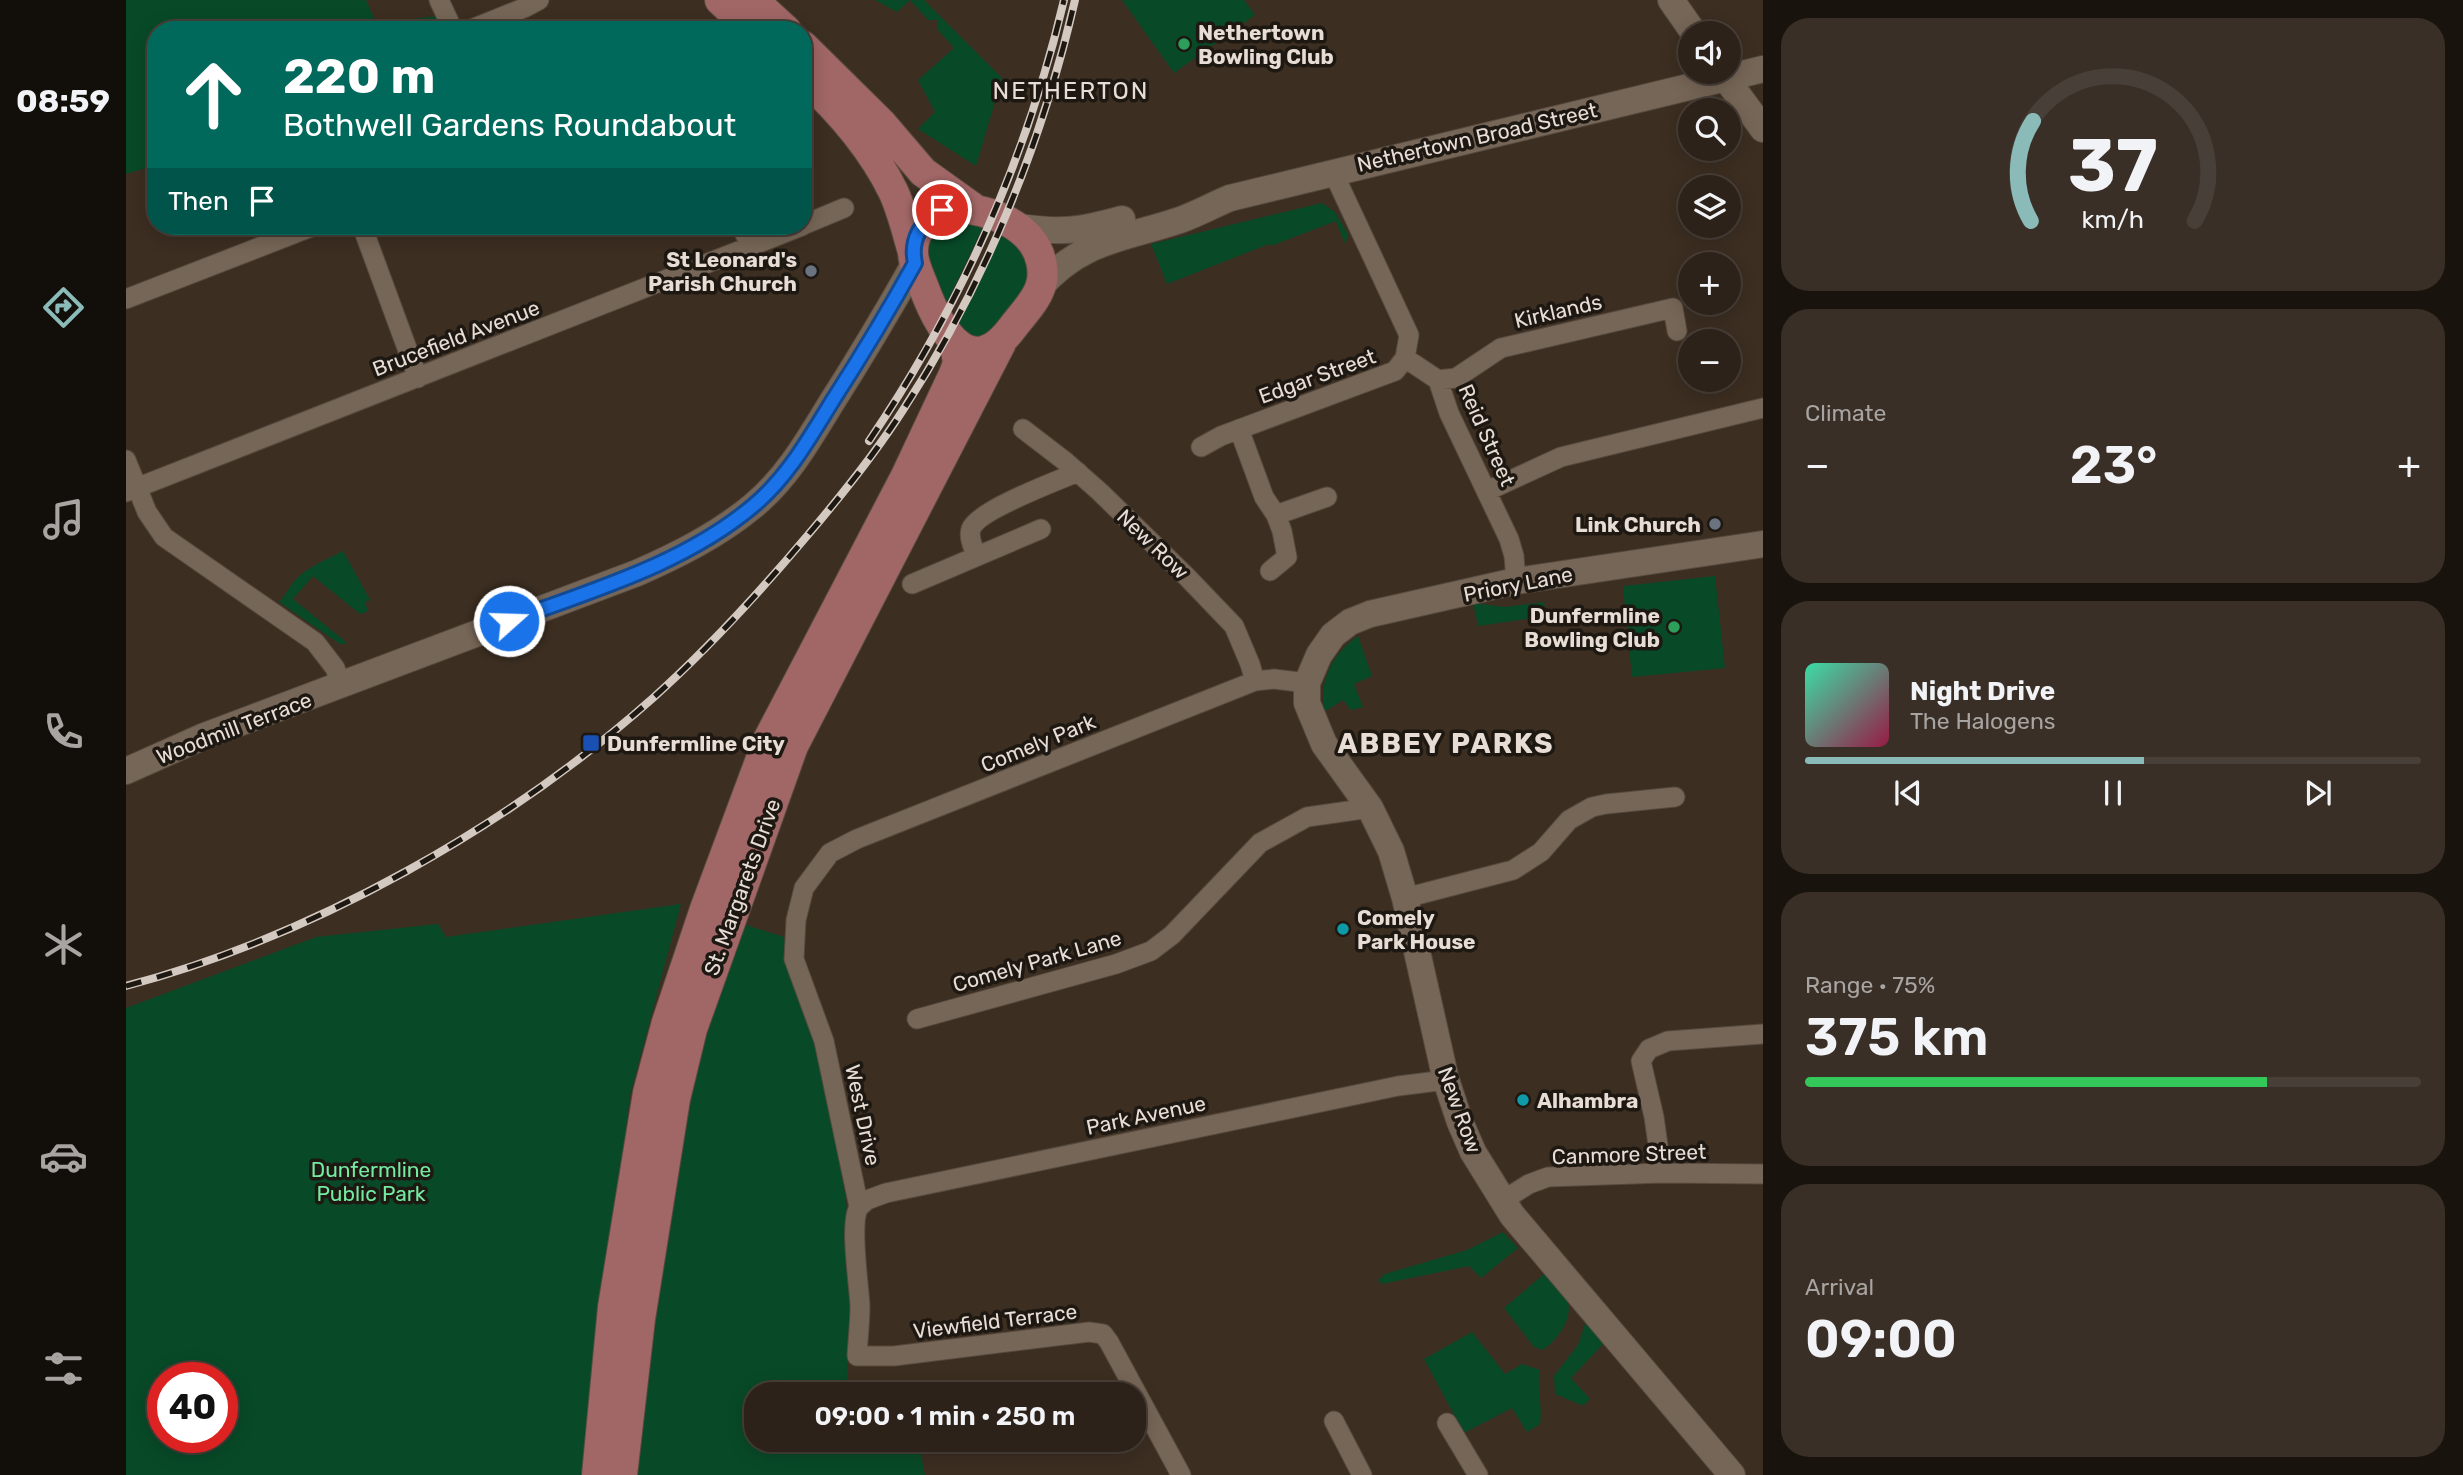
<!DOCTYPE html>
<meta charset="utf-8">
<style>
:root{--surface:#2d2219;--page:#392f26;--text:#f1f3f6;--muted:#a7a4a2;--line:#483f38;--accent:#8bbbb9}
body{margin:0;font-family:Rubik,sans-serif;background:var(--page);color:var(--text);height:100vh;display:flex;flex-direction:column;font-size:26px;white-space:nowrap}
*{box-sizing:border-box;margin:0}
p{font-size:23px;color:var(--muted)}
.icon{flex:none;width:38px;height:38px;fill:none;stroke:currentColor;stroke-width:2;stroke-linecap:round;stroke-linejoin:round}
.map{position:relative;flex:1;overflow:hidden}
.drawer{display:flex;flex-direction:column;gap:18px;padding:18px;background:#19130e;width:700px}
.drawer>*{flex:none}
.top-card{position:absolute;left:21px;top:21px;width:665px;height:214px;border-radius:28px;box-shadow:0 4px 18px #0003,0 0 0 2px var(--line);background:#00695c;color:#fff;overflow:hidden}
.controls{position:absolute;left:1552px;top:21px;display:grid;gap:14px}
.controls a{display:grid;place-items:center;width:63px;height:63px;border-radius:50%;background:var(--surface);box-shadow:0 4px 18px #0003,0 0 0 2px var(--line);font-size:35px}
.speed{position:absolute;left:21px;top:1362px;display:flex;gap:14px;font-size:35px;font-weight:700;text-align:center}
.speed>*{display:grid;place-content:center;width:91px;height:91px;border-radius:50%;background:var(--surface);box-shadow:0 4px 18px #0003,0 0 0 2px var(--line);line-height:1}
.speed .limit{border:10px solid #d22;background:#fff;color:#111}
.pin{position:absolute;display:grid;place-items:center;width:60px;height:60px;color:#fff;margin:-30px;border:4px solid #fff;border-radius:50%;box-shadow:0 2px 7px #0007}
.me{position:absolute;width:77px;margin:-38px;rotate:70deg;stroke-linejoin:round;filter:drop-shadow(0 0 5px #0008)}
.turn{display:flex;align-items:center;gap:24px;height:147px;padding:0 21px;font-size:32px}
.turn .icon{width:91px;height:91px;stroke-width:2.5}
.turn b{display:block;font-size:49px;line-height:60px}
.then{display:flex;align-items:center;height:66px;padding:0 21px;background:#0003;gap:14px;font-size:26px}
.big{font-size:52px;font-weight:600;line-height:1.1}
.drawer .card{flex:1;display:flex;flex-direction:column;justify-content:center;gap:10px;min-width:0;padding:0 24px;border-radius:28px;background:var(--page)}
.drawer .dial{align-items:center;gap:0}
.dial svg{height:182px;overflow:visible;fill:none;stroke:var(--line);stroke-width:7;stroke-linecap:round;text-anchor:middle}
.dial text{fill:var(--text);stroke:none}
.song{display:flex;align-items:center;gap:21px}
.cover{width:84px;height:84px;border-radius:10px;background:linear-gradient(135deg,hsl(160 70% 55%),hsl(340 70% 35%))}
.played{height:7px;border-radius:4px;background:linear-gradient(90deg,var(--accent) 55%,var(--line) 55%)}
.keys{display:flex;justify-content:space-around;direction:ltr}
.heat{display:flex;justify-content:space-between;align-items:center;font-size:38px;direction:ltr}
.charge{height:10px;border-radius:5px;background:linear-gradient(90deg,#34c759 75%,var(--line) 0)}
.trip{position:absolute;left:618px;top:1382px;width:402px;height:70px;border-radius:28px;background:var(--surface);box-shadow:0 4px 18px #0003,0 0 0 2px var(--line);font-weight:600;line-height:70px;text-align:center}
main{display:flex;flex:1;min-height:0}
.tabs{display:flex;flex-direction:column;width:126px;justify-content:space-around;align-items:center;background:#120e0a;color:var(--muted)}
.tabs .icon{width:49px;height:49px}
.tabs .active{color:var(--accent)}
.tabs b{font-size:32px;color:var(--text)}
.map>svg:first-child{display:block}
.green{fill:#084a28;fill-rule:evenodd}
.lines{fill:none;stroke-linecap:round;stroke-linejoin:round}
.street-casing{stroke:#564a3f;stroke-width:21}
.secondary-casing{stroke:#564a3f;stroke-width:28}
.primary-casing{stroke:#564a3f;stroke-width:32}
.street{stroke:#766657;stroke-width:19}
.secondary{stroke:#766657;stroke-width:26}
.primary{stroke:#a16666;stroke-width:30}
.rail-casing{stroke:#d3c9c0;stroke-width:8}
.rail{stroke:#1e1812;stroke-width:5;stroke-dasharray:16;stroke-linecap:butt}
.route-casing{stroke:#114b97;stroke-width:18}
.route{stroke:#1a73e8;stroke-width:12}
.leisure-dot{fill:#2e9e5b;stroke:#1e1812;stroke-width:2.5}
.worship-dot{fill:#6b7280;stroke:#1e1812;stroke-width:2.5}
.transit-dot{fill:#1a4fb4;stroke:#1e1812;stroke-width:2.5}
.culture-dot{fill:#0f9aa8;stroke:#1e1812;stroke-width:2.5}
.labels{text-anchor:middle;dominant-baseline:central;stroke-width:7;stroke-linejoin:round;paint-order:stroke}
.poi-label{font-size:21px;font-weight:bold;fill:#e7ddd5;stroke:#1e1812;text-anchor:start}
.street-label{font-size:21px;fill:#e7ddd5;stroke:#1e1812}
.park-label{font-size:21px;fill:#73eba1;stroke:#1e1812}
.quarter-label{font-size:24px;letter-spacing:2px;fill:#e7ddd5;stroke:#1e1812}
.district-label{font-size:28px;font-weight:bold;letter-spacing:2px;fill:#e7ddd5;stroke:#1e1812}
</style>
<main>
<nav class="tabs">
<b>08:59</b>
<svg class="icon active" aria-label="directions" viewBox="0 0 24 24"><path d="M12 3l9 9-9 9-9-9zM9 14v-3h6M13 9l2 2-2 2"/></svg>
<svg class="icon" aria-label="music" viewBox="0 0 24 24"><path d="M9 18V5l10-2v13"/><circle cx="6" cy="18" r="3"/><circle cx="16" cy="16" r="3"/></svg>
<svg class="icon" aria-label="phone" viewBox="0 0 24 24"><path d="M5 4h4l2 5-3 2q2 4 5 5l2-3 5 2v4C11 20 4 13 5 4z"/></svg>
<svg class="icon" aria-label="climate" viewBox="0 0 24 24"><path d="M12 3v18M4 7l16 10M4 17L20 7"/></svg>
<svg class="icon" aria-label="car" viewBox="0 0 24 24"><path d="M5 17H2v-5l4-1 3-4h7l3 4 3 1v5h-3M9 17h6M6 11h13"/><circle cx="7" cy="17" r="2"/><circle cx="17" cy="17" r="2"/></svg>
<svg class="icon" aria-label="filters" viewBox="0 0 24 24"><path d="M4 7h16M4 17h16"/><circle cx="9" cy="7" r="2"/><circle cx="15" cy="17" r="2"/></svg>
</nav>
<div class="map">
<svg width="1637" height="1475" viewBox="0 0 1637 1475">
<rect width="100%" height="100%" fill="#3c2e21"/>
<!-- green -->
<path class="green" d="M0,0H240L250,23L313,16L319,30H30V165L0,174Z
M749,0H798L876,78L850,166L792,129L809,112L792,80L828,48L812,30V20H802L784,0L771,12Z
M996,0H1118L1129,15L1048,73Z
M1196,203L1209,212L1222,234L1219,244L1210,221L1145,246L1143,244L1041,284L1025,244Z
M860,221L817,311L800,246L822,222Z
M877,228L886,233L909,272L880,320L855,341L829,328Z
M217,551L244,600L239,602L242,611L234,614L187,576L167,599L220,642L219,644H214L153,602C159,596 161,591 166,584C178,568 200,560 217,551Z
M1589,576L1599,668L1506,677L1497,586Z
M1418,602L1420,616L1352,626L1347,603L1379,607Z
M1232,636L1246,676L1228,684L1237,707L1225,710L1217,700L1198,712C1193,680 1206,654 1232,636Z
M555,904L504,1095L459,1475H0V1008L190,937L312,924L320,937ZM37,1377H96V1437H37Z
M617,924L658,937L663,964L692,1043L720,1199L726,1300L720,1395H630V1440H792L799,1475H507L554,1139L595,974Z
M1377,1232L1392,1248L1355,1278L1343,1266L1256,1284L1252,1280L1259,1274L1341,1250Z
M1418,1274C1424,1281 1434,1288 1439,1295C1451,1315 1432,1339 1417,1350L1408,1347L1378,1308Z
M1460,1321L1480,1341L1445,1378L1464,1399L1458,1405H1455L1429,1394L1428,1376L1452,1345Z
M1346,1332L1379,1374L1396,1364L1414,1370C1410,1389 1417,1405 1414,1424L1401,1432L1386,1408L1338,1433L1298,1359Z"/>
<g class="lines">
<defs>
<path id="street" d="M313,0L327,30
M343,30L398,8L413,0
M1207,172L1283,335L1279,358L1312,380L1323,413L1383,539L1388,556L1390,581
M677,225L718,208
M236,226L292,378
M615,226L625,247
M0,299L188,226
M1312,380L1330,378L1375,348L1547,308L1551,331
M897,429L940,462L974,492L1061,577L1108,626L1124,664L1129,681
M1113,429L1138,497L1150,515L1201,497
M1075,447L1095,436L1269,371L1279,358
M0,460L21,512L38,537L189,642L209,668L216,686
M1361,491L1435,457L1637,408
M0,492L676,226
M850,556C848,548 842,538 845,529C852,510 931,481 952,472
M1144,571L1161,557L1156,531L1150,515
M786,584L915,529
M1279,898L1387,870L1415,852L1443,820L1466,807L1480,804L1549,797
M791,1019L990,964L1025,951L1046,935L1134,843L1181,817L1244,808
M1536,1173L1528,1117L1515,1061L1523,1049L1542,1041L1637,1034
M1376,1201L1403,1184L1422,1177L1536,1173L1637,1174
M733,1207L741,1200L760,1193L1272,1086L1320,1080
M1208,1421L1236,1475
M1321,1423L1352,1475
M1055,1475L983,1342L977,1334L963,1332L768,1356H731C732,1339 734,1322 734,1306C733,1283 723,1223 733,1207L698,1041L668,959L670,920L678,888L704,853L731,839L1129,681L1148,679L1181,683"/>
<path id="secondary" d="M1545,0L1568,33
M1595,72L1637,129
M892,227C936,233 953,231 996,219
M914,287C957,239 998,239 1054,220C1071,214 1087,205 1104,198L1637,69
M0,771L76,737L511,573C552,555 592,535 627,506C660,479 682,441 704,405C734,358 762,311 789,263
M1606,1475L1386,1215L1347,1152L1334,1122L1320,1080L1279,898L1265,851L1244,808L1198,744L1181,703V683L1193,655L1207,635L1224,622L1244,614L1390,581L1637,544"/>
<path id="primary" d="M594,0L626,30
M627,0L660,30
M677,46L756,124L797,172L850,210
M677,77C712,109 746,148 767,191C776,210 781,232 787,252
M831,208C864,209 907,226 915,261C917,269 917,280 914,288C909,302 896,315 887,327C845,384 814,331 798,288C794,277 787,264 787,252C786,227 808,210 831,208Z
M471,1475L487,1307L522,1093L541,1022L579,909L642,740L780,476L828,374L832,363L829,343
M496,1475L514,1319L549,1099L566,1029L667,746L875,343"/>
</defs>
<!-- street casing -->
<use href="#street" class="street-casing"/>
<!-- secondary casing -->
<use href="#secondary" class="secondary-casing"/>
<!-- primary casing -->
<use href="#primary" class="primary-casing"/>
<!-- street -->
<use href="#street" class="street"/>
<!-- secondary -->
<use href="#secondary" class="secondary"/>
<!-- primary -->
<use href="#primary" class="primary"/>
<defs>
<path id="rail" d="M743,441C834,307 901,157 938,0
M0,986C188,936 382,827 527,698C583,648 633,593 681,536C715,496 749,454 777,410C858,286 916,144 949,0"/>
</defs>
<!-- rail casing -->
<use href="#rail" class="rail-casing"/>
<!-- rail -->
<use href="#rail" class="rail"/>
</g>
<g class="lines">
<defs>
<path id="route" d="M383,621C467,590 558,564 627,506C662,477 684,437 707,400C736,355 763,310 789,263C784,241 795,219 816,210"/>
</defs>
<!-- route casing -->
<use href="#route" class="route-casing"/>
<!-- route -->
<use href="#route" class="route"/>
</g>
<!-- markers -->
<g class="leisure-dot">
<circle cx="1058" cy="44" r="7"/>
<circle cx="1548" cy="627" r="7"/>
</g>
<g class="worship-dot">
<circle cx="685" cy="271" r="7"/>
<circle cx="1589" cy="524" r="7"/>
</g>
<rect class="transit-dot" x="456" y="734" width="18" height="18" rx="3.5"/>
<g class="culture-dot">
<circle cx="1217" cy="929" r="7"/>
<circle cx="1397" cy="1100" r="7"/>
</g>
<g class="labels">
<!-- poi labels -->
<g class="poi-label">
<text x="1072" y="32">Nethertown<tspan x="1072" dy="24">Bowling Club</tspan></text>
<text x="671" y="259" text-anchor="end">St Leonard's<tspan x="671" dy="24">Parish Church</tspan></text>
<text x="1575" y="524" text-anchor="end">Link Church</text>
<text x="1534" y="615" text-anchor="end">Dunfermline<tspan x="1534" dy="24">Bowling Club</tspan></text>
<text x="481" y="743">Dunfermline City</text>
<text x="1231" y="917">Comely<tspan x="1231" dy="24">Park House</tspan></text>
<text x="1411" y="1100">Alhambra</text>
</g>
<!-- street labels -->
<g class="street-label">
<text transform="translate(1351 137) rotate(-13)">Nethertown Broad Street</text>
<text transform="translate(1432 311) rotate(-13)">Kirklands</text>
<text transform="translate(330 338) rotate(-21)">Brucefield Avenue</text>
<text transform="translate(1191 376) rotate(-20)">Edgar Street</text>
<text transform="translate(1361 435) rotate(66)">Reid Street</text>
<text transform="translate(1027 544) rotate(44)">New Row</text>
<text transform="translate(1392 584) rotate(-11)">Priory Lane</text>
<text transform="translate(108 728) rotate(-21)">Woodmill Terrace</text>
<text transform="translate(912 743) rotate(-22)">Comely Park</text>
<text transform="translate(616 887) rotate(-70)">St. Margarets Drive</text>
<text transform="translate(911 961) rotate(-16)">Comely Park Lane</text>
<text transform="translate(1334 1110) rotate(70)">New Row</text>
<text transform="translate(737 1115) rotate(78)">West Drive</text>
<text transform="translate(1020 1115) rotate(-12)">Park Avenue</text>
<text transform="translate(1503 1154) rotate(-2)">Canmore Street</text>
<text transform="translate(869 1321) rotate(-7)">Viewfield Terrace</text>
</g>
<!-- park labels -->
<g class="park-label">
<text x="245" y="1169">Dunfermline<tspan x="245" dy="24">Public Park</tspan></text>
</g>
<!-- quarter labels -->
<g class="quarter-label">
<text x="945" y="91">NETHERTON</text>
</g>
<!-- district labels -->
<g class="district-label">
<text x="1320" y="743">ABBEY PARKS</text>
</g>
</g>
</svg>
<div class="controls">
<a><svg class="icon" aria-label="sound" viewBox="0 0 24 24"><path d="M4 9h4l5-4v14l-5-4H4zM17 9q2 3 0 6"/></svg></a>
<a><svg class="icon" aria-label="search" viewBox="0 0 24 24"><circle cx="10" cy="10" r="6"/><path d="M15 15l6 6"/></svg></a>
<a><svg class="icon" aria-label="layers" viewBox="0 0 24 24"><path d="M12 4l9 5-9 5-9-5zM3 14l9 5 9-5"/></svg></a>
<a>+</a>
<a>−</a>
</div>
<div class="speed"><div class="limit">40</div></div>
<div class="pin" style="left:816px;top:210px;background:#d93025"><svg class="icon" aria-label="arrive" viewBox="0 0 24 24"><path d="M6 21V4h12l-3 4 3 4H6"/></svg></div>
<svg class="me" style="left:383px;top:621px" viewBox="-20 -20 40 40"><circle r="17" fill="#1a73e8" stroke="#fff" stroke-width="3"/><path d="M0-11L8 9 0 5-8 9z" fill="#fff"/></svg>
<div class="trip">09:00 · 1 min · 250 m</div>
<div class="top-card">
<div class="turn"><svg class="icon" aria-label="ahead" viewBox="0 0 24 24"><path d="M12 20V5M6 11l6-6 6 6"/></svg><div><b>220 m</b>Bothwell Gardens Roundabout</div></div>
<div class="then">Then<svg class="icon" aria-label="arrive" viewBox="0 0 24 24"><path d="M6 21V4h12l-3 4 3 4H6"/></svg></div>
</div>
</div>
<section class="drawer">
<div class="card dial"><svg viewBox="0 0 100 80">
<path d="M14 69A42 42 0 1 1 86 69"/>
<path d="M14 69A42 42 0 0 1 15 25" stroke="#8bbbb9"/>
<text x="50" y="56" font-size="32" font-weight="700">37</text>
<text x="50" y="72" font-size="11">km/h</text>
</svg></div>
<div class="card"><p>Climate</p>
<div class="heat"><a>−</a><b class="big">23°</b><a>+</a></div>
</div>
<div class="card">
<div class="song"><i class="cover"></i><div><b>Night Drive</b><p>The Halogens</p></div></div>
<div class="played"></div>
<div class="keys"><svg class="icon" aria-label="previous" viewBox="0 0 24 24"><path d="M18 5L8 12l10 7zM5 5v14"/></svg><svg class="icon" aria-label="pause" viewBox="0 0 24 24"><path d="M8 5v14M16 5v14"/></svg><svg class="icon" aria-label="next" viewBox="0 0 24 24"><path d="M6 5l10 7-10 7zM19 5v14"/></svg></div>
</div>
<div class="card"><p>Range · 75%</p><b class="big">375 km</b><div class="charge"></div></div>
<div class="card"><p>Arrival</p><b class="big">09:00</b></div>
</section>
</main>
